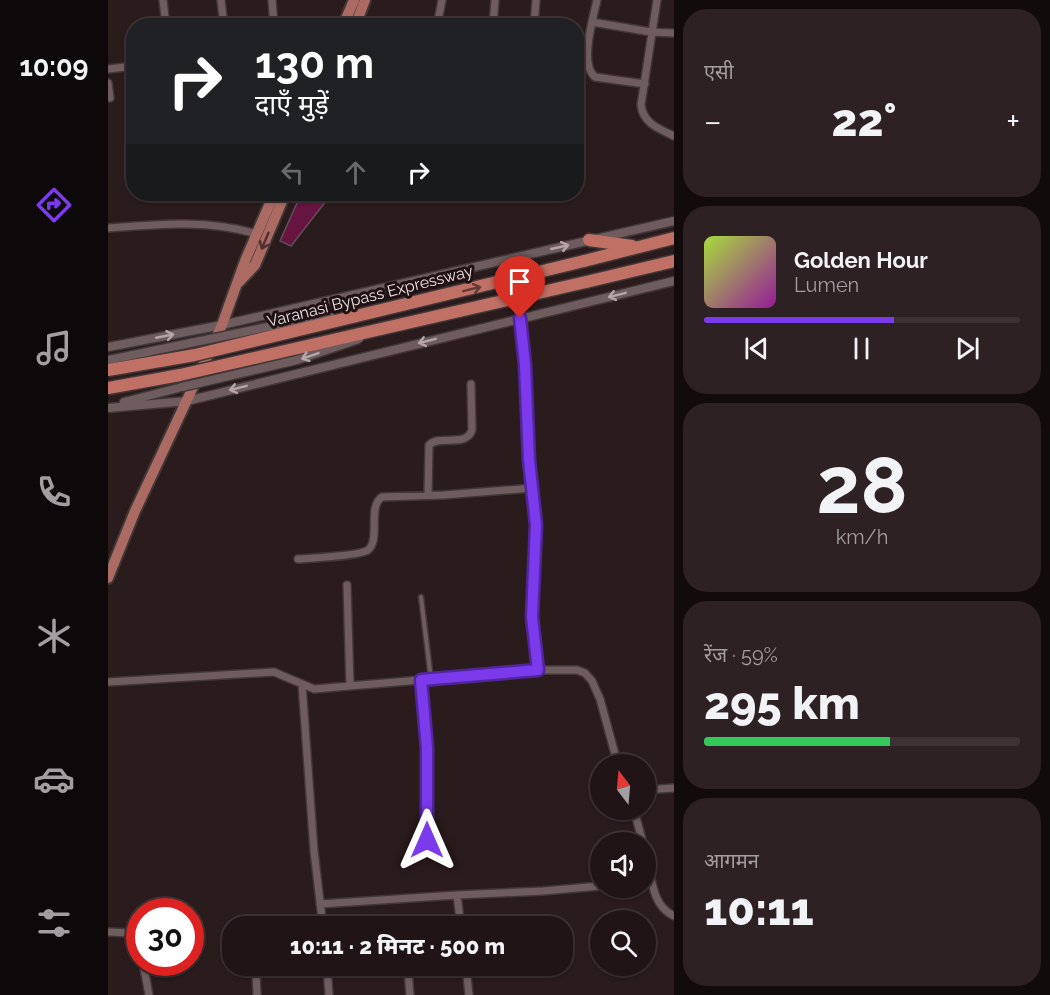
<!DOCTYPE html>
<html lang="hi">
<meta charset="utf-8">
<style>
:root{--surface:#201416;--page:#2d2123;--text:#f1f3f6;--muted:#a29ea1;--line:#3d3335;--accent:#7c3aed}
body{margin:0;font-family:Raleway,"Noto Sans Devanagari",sans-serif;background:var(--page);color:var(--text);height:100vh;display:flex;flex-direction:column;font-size:22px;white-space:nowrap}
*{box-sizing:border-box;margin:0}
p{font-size:20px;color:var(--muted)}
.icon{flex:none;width:33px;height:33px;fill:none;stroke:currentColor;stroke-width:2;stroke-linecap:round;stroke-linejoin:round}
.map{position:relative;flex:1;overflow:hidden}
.panel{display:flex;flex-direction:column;gap:9px;padding:9px;background:#120b0c;width:376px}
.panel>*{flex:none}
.hud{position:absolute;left:18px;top:18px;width:458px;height:183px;border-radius:24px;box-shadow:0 2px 4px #0004,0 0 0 2px var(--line);background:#202124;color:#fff;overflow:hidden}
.needle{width:39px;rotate:344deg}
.controls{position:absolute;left:482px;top:754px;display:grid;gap:12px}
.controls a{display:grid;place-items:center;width:66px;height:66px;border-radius:50%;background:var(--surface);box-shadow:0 2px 4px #0004,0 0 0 2px var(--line);font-size:30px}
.speed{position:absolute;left:18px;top:898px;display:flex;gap:12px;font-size:30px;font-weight:700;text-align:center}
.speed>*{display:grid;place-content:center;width:78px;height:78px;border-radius:50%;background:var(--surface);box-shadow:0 2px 4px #0004,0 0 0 2px var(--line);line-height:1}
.speed .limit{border:9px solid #d22;background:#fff;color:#111}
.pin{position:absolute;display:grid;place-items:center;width:51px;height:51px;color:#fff;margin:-62px -26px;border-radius:50% 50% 50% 0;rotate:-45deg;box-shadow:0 0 6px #0007}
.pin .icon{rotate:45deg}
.me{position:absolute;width:66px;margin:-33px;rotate:0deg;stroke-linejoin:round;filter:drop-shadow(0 0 4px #0008)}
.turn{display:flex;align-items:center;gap:21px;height:126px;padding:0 30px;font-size:27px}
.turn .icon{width:78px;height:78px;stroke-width:2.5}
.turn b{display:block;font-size:42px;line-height:51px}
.lanes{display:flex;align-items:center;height:57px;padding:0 30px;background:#0003;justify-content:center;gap:30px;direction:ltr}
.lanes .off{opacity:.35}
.big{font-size:45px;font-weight:800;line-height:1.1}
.panel .widget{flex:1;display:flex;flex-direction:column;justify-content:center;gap:9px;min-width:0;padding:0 21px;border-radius:24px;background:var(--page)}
.panel .dial{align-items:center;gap:0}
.dial b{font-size:78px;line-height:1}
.song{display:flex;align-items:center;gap:18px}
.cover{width:72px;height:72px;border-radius:9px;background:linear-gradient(135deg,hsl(80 70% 55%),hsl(300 70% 35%))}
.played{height:6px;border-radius:3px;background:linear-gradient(90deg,var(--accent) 60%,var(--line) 60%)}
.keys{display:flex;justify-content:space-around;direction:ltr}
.heat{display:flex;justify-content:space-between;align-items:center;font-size:33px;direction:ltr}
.charge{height:9px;border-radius:4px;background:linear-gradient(90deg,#34c759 59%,var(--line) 0)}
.trip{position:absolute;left:114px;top:916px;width:351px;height:60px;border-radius:24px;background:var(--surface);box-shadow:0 2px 4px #0004,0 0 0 2px var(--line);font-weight:800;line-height:60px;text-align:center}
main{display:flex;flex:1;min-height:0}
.dock{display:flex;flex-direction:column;width:108px;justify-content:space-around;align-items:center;background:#0d0809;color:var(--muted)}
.dock .icon{width:42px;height:42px}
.dock .current{color:var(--accent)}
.dock b{font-size:27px;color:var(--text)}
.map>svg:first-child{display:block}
.building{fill:#681441;stroke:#604f56;stroke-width:1.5}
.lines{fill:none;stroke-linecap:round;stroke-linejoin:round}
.service-casing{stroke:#423738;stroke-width:7}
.minor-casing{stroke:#423738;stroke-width:10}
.tertiary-casing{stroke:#423738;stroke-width:11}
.primary-casing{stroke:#423738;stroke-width:14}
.trunk-casing{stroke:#423738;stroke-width:15}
.service{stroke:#6f5c5e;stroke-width:4}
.minor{stroke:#6f5c5e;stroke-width:7}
.tertiary{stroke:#6f5c5e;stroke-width:8}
.primary{stroke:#ac6b62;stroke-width:10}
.trunk{stroke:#c07064;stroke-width:12}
.tertiary-bridge-casing{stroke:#423738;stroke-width:11;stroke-linecap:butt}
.trunk-bridge-casing{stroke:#423738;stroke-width:15;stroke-linecap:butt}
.tertiary-bridge{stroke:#6f5c5e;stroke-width:8}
.trunk-bridge{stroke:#c07064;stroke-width:12}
.oneway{stroke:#51312f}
.oneway2{stroke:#b5a6a8}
.oneway3{stroke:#603834}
.route-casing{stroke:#51269a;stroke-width:15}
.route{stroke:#7c3aed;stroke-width:10}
.labels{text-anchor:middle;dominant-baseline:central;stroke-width:6;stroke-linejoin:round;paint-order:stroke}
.street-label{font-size:16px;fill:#eee3e4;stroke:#201214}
</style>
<main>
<nav class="dock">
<b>10:09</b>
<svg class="icon current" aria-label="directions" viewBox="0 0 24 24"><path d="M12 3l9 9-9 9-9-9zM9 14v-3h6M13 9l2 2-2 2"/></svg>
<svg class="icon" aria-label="music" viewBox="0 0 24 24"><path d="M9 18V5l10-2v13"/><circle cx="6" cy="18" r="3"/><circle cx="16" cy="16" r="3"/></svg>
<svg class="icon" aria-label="phone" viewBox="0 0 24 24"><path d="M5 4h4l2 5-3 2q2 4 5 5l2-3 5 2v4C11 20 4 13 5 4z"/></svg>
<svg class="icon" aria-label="climate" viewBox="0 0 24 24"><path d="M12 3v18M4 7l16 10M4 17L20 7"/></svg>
<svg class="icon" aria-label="car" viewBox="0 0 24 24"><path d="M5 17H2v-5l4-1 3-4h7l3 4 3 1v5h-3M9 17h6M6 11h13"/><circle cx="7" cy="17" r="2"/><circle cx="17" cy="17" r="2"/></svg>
<svg class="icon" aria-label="filters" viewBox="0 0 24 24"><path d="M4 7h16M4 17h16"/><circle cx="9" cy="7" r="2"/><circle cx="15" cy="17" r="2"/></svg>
</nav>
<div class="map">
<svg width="566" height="995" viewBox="0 0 566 995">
<rect width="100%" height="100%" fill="#2a1b1d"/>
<!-- building -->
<path class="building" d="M193,194H201L218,201L183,246L172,241Z"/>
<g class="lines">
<defs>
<path id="service" d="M313,597L323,679"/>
<path id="minor" d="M55,0L58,26
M113,0L116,26
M164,0L166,26
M489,0C485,19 471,64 487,77L537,84
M549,0L533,105C535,123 551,129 566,136
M484,22L543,32L566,33
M329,26L334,0
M385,26L387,0
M426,26L428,0
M0,69L26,66
M0,83L2,98
M0,228C50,224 100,219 149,234
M412,318L417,365L421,460L428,525L424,617L430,670
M320,495L321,445C332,434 358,448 364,430L363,384
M190,559C203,558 252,556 260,550C273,540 259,506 274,497L335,495L425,488
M239,585L242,686
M313,680L319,748V840
M0,682L166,672L206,689L430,670H469L477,673L484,681L492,699L510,765
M194,684L206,851L215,927
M537,790L566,788
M526,810L535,843
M537,850C544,874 542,905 566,916
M349,895L353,927
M212,904L349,895L435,891L492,886
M0,932L24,933L32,951
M35,963L41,995
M219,966L221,995
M358,966L361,995
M300,971L302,995
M148,972L149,995"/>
<path id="tertiary" d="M0,347L114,325L566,221
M16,402L74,387
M0,408L79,401L566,281"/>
<path id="primary" d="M235,26L246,0
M247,26L257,0
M131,282L147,265L177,194
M0,578L27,511L114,325L137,261L166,194"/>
<path id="trunk" d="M481,240L524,246
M476,261L566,238
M478,282L566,261"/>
</defs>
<!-- service casing -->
<use href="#service" class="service-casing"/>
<!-- minor casing -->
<use href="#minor" class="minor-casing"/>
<!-- tertiary casing -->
<use href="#tertiary" class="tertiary-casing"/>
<!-- primary casing -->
<use href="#primary" class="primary-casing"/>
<!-- trunk casing -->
<use href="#trunk" class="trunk-casing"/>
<!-- service -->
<use href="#service" class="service"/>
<!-- minor -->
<use href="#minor" class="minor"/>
<!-- tertiary -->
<use href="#tertiary" class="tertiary"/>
<!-- primary -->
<use href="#primary" class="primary"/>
<!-- trunk -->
<use href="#trunk" class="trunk"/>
<defs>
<path id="tertiary-bridge" d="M0,360L188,321L223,317
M74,387L189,360L251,339"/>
<path id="trunk-bridge" d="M0,370L87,355L476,261
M0,388L72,375L478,282"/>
</defs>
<!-- tertiary-bridge casing -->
<use href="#tertiary-bridge" class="tertiary-bridge-casing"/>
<!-- trunk-bridge casing -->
<use href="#trunk-bridge" class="trunk-bridge-casing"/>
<!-- tertiary-bridge -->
<use href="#tertiary-bridge" class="tertiary-bridge"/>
<!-- trunk-bridge -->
<use href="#trunk-bridge" class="trunk-bridge"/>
</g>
<!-- one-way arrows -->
<defs><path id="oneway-shaft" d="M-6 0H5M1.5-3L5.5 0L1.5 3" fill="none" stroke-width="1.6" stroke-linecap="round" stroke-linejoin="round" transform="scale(1.5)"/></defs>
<use class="oneway" href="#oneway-shaft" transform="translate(157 241) rotate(113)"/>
<g class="oneway2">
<use href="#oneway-shaft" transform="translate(452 247) rotate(-13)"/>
<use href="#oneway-shaft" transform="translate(509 295) rotate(166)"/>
<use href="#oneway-shaft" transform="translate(57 336) rotate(-11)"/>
<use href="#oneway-shaft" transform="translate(319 341) rotate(166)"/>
<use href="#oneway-shaft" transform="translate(202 356) rotate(161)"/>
<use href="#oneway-shaft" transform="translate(130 388) rotate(166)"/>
</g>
<use class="oneway3" href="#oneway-shaft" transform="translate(364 289) rotate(-14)"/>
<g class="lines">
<defs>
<path id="route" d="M319,840V748L313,680L430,670L424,617L428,525L421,460L417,365L412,318"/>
</defs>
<!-- route casing -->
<use href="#route" class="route-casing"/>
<!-- route -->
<use href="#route" class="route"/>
</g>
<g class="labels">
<!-- street labels -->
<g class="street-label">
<text transform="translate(262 296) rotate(-14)">Varanasi Bypass Expressway</text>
</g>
</g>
</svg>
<div class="controls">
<a><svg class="needle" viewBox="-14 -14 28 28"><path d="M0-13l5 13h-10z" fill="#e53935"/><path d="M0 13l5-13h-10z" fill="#a29ea1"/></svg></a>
<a><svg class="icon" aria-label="sound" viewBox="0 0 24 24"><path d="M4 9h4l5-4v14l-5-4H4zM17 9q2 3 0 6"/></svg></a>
<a><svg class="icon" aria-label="search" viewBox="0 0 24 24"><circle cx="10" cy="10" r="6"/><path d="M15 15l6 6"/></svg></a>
</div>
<div class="speed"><div class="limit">30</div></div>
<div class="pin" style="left:412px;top:318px;background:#d93025"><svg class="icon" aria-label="arrive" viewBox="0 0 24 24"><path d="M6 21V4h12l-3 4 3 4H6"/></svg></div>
<svg class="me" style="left:319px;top:840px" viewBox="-20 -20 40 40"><path d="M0-17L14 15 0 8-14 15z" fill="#7c3aed" stroke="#fff" stroke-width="4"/></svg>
<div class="trip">10:11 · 2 मिनट · 500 m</div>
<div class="hud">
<div class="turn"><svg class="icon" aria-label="right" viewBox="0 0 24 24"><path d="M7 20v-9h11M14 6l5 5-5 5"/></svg><div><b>130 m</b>दाएँ मुड़ें</div></div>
<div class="lanes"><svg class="icon off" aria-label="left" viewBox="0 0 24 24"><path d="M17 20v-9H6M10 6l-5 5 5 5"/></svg><svg class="icon off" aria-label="ahead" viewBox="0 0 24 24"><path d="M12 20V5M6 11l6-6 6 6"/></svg><svg class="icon" aria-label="right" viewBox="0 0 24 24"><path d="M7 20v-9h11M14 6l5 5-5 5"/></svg></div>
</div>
</div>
<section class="panel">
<div class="widget"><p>एसी</p>
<div class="heat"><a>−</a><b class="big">22°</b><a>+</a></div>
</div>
<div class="widget">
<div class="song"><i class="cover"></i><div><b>Golden Hour</b><p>Lumen</p></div></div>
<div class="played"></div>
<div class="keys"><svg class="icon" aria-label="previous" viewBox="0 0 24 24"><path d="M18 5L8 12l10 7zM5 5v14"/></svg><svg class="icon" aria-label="pause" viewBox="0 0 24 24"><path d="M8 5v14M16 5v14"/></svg><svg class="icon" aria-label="next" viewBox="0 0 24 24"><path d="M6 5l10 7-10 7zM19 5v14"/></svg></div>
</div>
<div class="widget dial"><b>28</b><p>km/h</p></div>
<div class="widget"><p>रेंज · 59%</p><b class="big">295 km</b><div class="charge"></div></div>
<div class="widget"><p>आगमन</p><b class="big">10:11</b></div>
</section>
</main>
